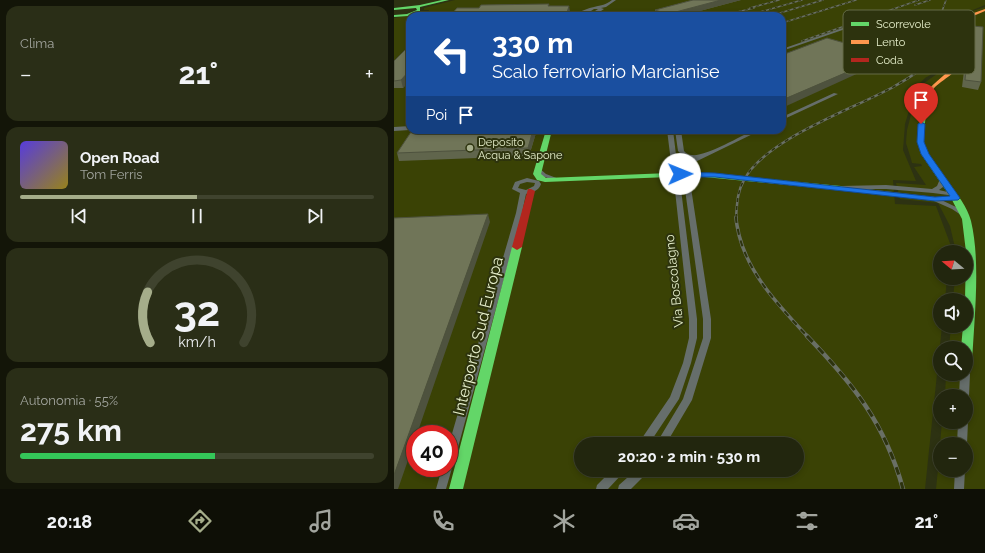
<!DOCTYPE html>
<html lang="it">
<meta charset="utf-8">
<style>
:root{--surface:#22260e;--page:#2a2e17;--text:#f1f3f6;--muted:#a2a59e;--line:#3f432e;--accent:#a5ad8a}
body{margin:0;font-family:Raleway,sans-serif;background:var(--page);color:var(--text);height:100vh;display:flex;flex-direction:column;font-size:15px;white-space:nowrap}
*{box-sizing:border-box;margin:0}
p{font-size:13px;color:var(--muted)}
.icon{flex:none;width:22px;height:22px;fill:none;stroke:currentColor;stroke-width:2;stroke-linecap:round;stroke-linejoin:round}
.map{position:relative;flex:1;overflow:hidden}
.side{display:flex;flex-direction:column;gap:6px;padding:6px;background:#131508;width:394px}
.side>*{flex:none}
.banner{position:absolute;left:12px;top:12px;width:380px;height:122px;border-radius:12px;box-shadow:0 2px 6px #0003,0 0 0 1px var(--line);background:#1a4fa0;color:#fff;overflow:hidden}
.needle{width:26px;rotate:288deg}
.fabs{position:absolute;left:539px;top:245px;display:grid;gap:8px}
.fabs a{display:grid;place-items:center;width:40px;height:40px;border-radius:50%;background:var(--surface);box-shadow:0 2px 6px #0003,0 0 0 1px var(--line);font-size:20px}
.speed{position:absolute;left:12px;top:425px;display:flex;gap:8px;font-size:20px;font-weight:700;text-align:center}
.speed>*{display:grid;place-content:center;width:52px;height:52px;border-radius:50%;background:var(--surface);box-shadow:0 2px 6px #0003,0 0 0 1px var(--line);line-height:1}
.speed .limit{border:6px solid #d22;background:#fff;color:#111}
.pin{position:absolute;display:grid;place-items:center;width:34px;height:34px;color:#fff;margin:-41px -17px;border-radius:50% 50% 50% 0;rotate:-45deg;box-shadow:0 0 4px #0007}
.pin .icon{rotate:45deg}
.me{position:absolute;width:44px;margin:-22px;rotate:89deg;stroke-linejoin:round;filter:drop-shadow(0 0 3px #0008)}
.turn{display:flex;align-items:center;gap:14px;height:84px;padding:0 20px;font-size:18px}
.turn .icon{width:52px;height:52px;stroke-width:2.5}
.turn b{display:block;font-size:28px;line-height:34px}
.then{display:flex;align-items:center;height:38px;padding:0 20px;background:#0003;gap:8px;font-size:15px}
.big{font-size:30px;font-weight:700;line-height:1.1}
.side .widget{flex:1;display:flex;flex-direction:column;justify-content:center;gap:6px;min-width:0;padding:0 14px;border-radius:12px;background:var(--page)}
.side .dial{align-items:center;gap:0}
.dial svg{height:104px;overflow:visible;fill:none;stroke:var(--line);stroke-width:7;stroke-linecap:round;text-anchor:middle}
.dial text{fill:var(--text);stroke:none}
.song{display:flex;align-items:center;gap:12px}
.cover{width:48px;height:48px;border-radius:6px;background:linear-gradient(135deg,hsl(250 70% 55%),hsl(50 70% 35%))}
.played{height:4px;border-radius:2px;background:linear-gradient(90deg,var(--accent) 50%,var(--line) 50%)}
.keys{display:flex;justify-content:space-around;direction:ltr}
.heat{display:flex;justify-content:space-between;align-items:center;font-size:22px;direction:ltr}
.charge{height:6px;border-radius:3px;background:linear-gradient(90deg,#34c759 55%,var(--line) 0)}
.trip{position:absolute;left:180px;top:437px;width:230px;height:40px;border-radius:20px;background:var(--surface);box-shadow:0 2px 6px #0003,0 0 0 1px var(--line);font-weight:700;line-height:40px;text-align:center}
.menu{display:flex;height:64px;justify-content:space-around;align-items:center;background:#0e0f06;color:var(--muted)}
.menu .icon{width:28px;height:28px}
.menu .active{color:var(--accent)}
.menu b{font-size:18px;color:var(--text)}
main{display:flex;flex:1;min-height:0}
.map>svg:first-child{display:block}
.built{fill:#3a4205;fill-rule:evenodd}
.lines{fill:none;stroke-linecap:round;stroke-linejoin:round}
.street{fill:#666e6b;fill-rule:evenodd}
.fast{fill:#63d668;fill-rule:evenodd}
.slow{fill:#ff974d;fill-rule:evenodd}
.jam{fill:#b3261e;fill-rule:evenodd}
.rail-far3-casing{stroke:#696f65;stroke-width:1.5}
.rail-far2-casing{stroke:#696f65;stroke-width:2.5}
.rail-far1-casing{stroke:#696f65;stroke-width:3.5}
.rail-casing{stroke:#696f65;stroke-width:4.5}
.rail-far3{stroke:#2d330e;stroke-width:1;stroke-dasharray:3;stroke-linecap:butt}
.rail-far2{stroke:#2d330e;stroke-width:1.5;stroke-dasharray:4;stroke-linecap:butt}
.rail-far1{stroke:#2d330e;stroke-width:2;stroke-dasharray:6;stroke-linecap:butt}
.rail{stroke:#2d330e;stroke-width:3;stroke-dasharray:8;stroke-linecap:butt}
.wall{fill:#60654c}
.shaded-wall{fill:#4e523e}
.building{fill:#707558;stroke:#4e523e}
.route{fill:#1a73e8;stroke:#114b97}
.poi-dot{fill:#a5ad8a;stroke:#2d330e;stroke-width:1.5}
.labels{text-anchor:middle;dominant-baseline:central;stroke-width:4;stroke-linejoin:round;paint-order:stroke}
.far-poi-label{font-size:11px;fill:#e6efcb;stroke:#2d330e;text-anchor:start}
.street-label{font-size:13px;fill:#e6efcb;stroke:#2d330e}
.near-street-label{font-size:16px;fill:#e6efcb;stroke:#2d330e}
.key{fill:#2d330e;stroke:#646b47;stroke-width:1}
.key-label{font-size:11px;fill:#e6efcb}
</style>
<main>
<section class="side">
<div class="widget"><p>Clima</p>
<div class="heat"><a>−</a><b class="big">21°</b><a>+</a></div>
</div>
<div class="widget">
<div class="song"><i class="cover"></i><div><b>Open Road</b><p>Tom Ferris</p></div></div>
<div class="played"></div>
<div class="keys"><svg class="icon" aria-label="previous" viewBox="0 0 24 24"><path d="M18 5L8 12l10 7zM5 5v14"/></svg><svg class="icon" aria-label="pause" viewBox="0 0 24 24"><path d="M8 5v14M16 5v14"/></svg><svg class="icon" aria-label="next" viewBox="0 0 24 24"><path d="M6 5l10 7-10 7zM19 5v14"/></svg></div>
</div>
<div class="widget dial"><svg viewBox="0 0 100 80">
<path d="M14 69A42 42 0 1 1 86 69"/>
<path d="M14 69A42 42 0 0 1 12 30" stroke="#a5ad8a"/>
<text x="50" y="56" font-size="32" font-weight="700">32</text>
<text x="50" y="72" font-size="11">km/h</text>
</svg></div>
<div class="widget"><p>Autonomia · 55%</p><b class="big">275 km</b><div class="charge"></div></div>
</section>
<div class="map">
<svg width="591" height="489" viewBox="0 0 591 489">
<rect width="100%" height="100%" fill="#2d3212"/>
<!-- built -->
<path class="built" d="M61,0H591V5L569,14L591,7V489H542L546,449V470H572V444H546L548,422H572V396H551L552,374H572V348H555L557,326H572V300H559L561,278H572V252H562L556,226L544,203L506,199L502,183L532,185L520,167L528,166L527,164L518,163L517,159L512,143L513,130L523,92L526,86L561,61L562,59L558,56L551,31L556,22L566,15L553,23L548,32L557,63L531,78L522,87L511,124L509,150L522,181L499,180L501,204L542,206L557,246L556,252H546V278H553L551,300H546V326H548L531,489H0V18L34,12L35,10H30V8ZM16,16H388V130H16ZM21,434H55V468H21ZM187,444H403V470H187Z"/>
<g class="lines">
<!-- street -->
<path class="street" d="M218,0H222L212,7L207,8L210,9L207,11L224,16C218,16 213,14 207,13C201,11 193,12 186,14V16H182L184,12C189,11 194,8 200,7C208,5 211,5 218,0ZM200,9H204L201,11H197Z
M460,24L495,34L493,35L460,26L388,51V49Z
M440,93L444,94L388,120V117Z
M16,126V130L0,131V127Z
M273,130H279L282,155L287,154L284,151L281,130H287L290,151C292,153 294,155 298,155C311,157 347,136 360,130H367L297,164L294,168L317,319V338L298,400L272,444H262L289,399L309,338V319L288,168L290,166L284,165L303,319V338L297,363L285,399L255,444H244L276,397L289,363L295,338V319L278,163L277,162ZM288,157L293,160L288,162L283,161V159Z
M145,168L152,174L165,179L162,181L148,176L142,170Z
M549,177L552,179L549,187L545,190L562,194L563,195L562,196L539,193L492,189H473L541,197L562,207L571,213L572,214L571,215H567L558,209L540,201L447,190L444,188L447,186L492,185L538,189L543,186L546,179Z
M133,178L145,181L147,184C145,191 138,192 132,194L128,213L60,462L57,466L58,468L52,489H42L48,468H55V444L122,213L126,193L118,189L121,182ZM133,182L141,183L140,186L132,190L124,188L126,184Z
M572,371H574L576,374L575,396L572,399V396H565L566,374H572Z
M572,419L574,422L573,444L572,446V444H563L564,422H572Z
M218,470H230L229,473L214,489H202L203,485Z
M242,470H254L253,473L237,489H224L225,485Z
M561,470H571L570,489H560Z"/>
<!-- fast -->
<path class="fast" d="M48,0H55L26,7V12L14,16L0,17V15L13,14L23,10L22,8L0,10V8L26,5Z
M532,95L535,97C534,107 528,134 530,142C537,170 570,193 577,221C587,263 580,320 578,364L576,367L572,368V348H567L569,326H572V300H571L572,252L568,219L557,198L527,154L523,141L529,97Z
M152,130H158L147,174L152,178L300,172L447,186L451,188L447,190L300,176L151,182L143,180L139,174Z
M123,244L128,247L69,489H55L118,247Z"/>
<!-- slow -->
<path class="slow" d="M591,9V11L570,20L562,26L561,35L569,56C566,72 552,77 541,87C538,91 536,94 534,98H530L529,97C537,82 562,70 564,57C565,49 558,43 557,36C556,33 557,29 558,26L566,18Z"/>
<!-- jam -->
<path class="jam" d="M134,189H137L141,191L128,247L123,250L118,247Z"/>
<defs>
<path id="rail-far3" d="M521,5L536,0
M356,8L385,0
M339,13L360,8
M352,16L408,0
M376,16L429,0
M388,23L462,0
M408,41L525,0
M536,55L538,49L534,30L546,17L552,0"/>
<path id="rail-far2" d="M342,218C343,205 343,192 350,180C371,139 460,109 501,86C515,78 530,70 537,54"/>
<path id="rail-far1" d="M342,217C342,223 344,229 345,235C355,275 386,307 414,337"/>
<path id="rail" d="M413,336C459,384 491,423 509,489"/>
</defs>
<!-- rail-far3 casing -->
<use href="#rail-far3" class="rail-far3-casing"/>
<!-- rail-far2 casing -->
<use href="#rail-far2" class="rail-far2-casing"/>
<!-- rail-far1 casing -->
<use href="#rail-far1" class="rail-far1-casing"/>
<!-- rail casing -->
<use href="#rail" class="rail-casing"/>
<!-- rail-far3 -->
<use href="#rail-far3" class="rail-far3"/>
<!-- rail-far2 -->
<use href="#rail-far2" class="rail-far2"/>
<!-- rail-far1 -->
<use href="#rail-far1" class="rail-far1"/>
<!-- rail -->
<use href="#rail" class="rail"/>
</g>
<!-- wall -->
<path class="wall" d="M299,0H347L287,16H263L261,15V10Z
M579,26L587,82L584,90L568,87L574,37L576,30L578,31Z
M16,45V80L9,88H0V61Z
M51,130H141L142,133L135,156L5,161L3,153Z"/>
<!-- shaded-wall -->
<path class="shaded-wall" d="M327,0H347L287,16H274V14Z
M175,6L176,11L174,16H172Z
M493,55L491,61L388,108V100Z
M16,70V80L9,88L7,80Z
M139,130H141L142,133L135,156L134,148Z
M94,214L96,222L23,434H21V440L4,489H0V475Z"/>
<!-- building -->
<path class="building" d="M299,0H327L274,14L261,10Z
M155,4L154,6H175L172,16H56L63,8H85L87,5Z
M579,26L589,27L587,82L571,80L576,30L578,31Z
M433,38L493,55L388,100V55Z
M16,45V70L7,80L0,81V61Z
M51,130H139L134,148L3,153L17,132Z
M94,214L0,475V218Z"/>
<!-- route -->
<path class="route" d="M527,122L531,124L530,142L535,154L566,198L564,200L541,201L321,177H286L282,174L286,172L321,173L541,197L556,196L527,154L523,142L524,124Z"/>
<!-- markers -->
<circle class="poi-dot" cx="76" cy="148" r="4"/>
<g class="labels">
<!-- far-poi labels -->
<g class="far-poi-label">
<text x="84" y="142">Deposito<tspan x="84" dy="13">Acqua &amp; Sapone</tspan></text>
</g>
<!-- street labels -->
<g class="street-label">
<text transform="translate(280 281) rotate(-96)">Via Boscolagno</text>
</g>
<!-- near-street labels -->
<g class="near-street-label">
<text transform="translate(84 336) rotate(-76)">Interporto Sud Europa</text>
</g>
</g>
<!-- legend -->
<rect x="449" y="10" width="132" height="64" rx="6" class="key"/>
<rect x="457" y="22" width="18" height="4" fill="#63d668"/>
<rect x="457" y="40" width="18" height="4" fill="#ff974d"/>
<rect x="457" y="58" width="18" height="4" fill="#b3261e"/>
<g class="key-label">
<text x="482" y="28">Scorrevole</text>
<text x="482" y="46">Lento</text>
<text x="482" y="64">Coda</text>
</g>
</svg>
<div class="fabs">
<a><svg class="needle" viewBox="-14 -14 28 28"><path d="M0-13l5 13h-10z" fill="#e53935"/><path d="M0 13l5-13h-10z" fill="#a2a59e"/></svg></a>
<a><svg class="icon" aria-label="sound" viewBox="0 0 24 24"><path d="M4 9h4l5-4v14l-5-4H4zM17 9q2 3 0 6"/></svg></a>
<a><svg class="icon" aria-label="search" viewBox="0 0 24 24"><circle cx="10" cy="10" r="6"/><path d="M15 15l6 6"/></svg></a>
<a>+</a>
<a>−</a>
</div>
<div class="speed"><div class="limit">40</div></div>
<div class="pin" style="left:527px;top:124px;background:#d93025"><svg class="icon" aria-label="arrive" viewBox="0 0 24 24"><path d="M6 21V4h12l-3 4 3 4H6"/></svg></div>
<svg class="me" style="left:286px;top:174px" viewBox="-20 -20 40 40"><circle r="19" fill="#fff"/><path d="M0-13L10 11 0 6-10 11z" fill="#1a73e8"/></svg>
<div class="trip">20:20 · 2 min · 530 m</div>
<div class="banner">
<div class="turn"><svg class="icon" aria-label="left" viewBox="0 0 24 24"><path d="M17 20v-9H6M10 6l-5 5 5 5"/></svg><div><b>330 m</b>Scalo ferroviario Marcianise</div></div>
<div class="then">Poi<svg class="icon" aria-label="arrive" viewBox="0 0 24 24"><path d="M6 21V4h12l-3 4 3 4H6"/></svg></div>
</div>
</div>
</main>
<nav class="menu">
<b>20:18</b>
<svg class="icon active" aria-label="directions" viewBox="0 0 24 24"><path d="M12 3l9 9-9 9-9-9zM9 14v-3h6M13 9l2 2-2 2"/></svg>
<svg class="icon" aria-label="music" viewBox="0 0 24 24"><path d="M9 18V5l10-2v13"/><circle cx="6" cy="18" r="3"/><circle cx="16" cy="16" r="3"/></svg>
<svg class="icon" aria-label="phone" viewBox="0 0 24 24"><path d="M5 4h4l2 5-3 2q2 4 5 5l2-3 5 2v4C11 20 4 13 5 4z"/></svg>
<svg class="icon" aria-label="climate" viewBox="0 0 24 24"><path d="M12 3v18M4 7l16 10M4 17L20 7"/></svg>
<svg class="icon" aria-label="car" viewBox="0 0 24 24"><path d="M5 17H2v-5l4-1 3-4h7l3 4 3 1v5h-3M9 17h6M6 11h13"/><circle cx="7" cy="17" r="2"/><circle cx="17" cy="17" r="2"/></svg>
<svg class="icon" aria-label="filters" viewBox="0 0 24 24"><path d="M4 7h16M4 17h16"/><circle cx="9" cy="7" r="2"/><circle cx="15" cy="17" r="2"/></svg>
<b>21°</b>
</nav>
